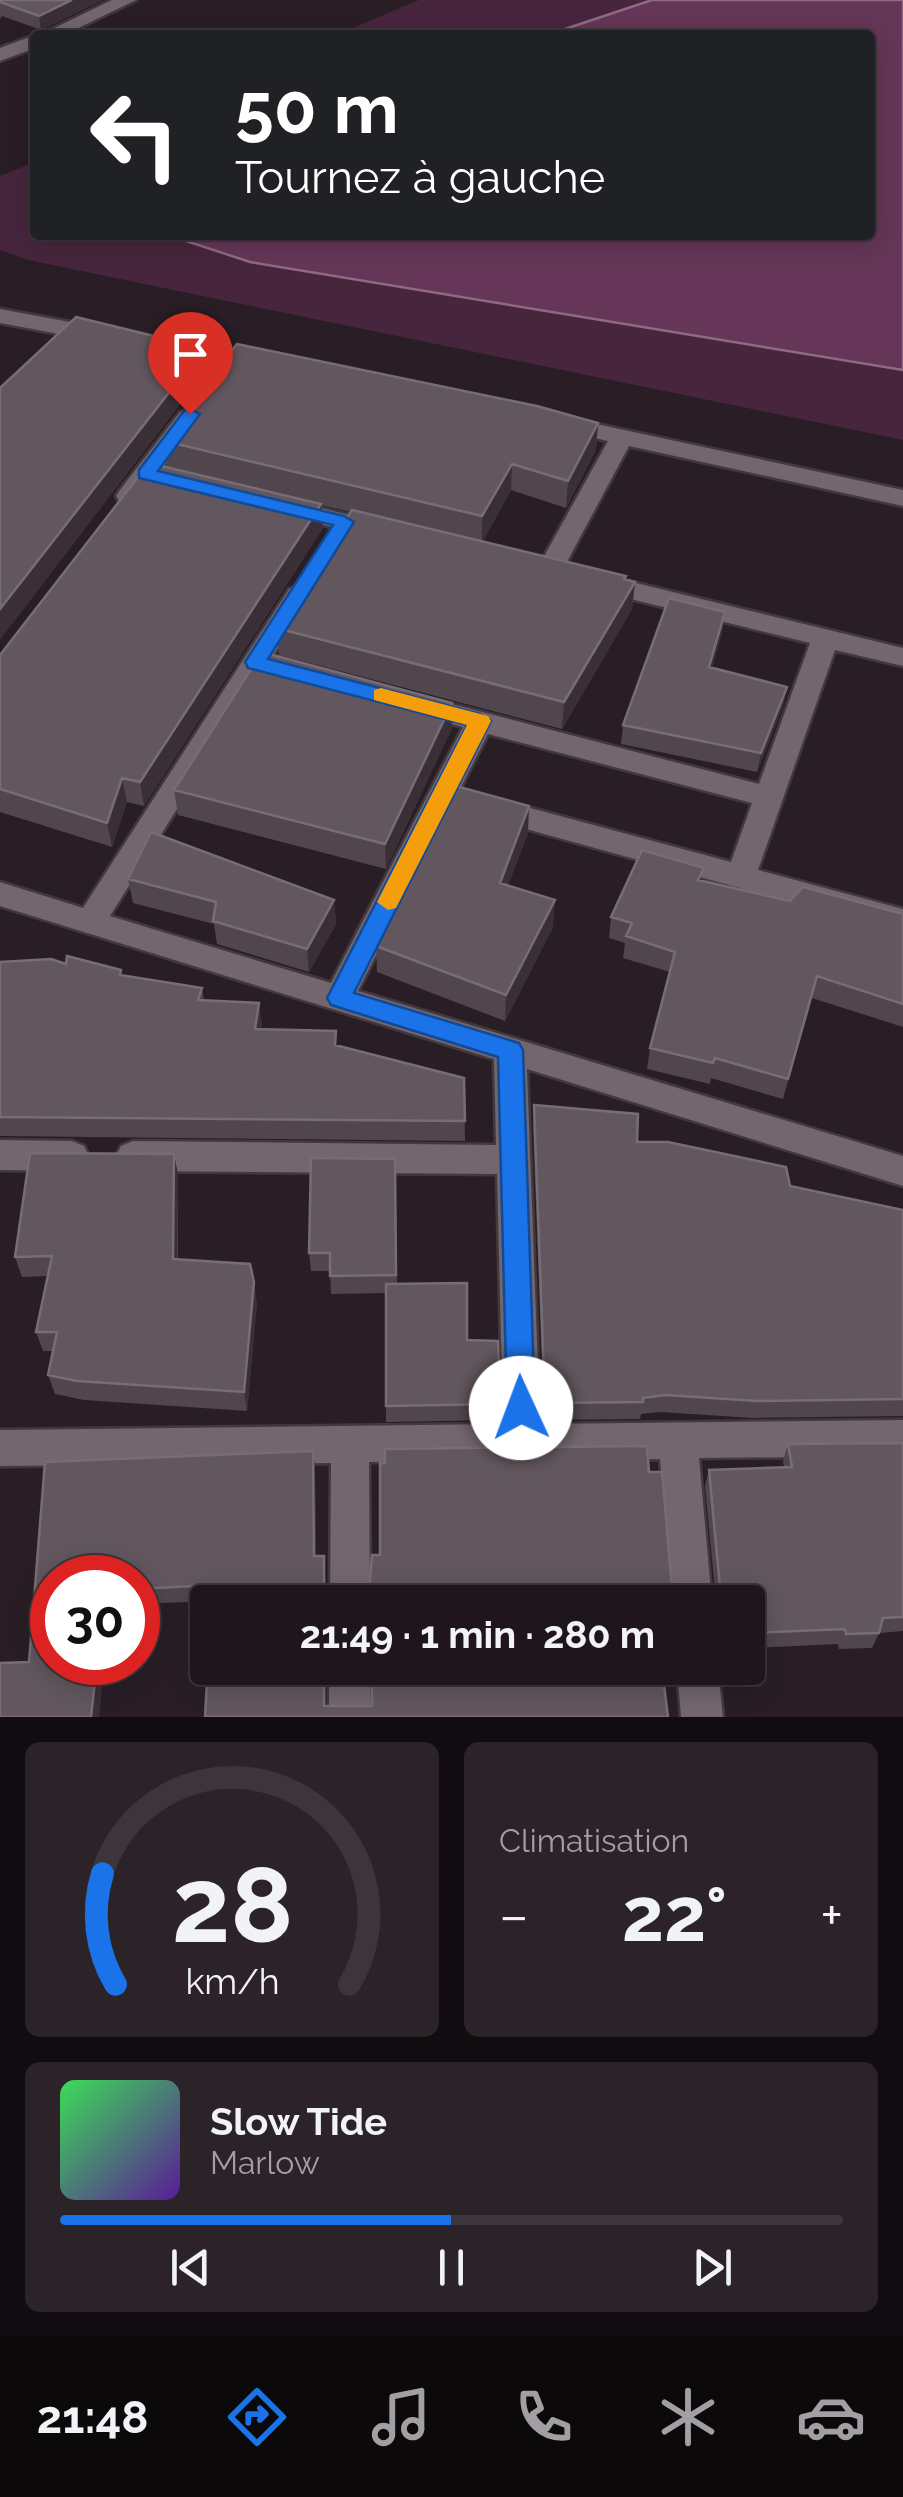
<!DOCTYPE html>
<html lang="fr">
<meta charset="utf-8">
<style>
:root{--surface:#1f161c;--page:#2c2329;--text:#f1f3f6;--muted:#a19fa3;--line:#3c353b;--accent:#1a73e8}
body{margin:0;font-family:Raleway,sans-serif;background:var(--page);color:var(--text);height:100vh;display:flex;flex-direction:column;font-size:38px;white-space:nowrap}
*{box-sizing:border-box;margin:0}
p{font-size:32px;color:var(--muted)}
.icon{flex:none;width:55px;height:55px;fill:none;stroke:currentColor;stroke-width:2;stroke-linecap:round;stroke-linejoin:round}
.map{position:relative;height:1717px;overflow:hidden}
.sheet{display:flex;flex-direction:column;gap:25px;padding:25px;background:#110c0f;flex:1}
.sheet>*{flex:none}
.hud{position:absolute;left:30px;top:30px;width:845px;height:210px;border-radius:10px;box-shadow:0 5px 25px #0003,0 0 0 2px var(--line);background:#202124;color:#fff;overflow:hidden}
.speed{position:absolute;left:30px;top:1555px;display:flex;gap:20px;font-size:50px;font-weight:700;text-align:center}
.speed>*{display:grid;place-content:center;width:130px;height:130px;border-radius:50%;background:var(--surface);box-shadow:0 5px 25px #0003,0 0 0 2px var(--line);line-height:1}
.speed .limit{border:15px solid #d22;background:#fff;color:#111}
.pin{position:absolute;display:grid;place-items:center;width:85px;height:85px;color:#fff;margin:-102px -42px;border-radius:50% 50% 50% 0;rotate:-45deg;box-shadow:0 0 10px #0007}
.pin .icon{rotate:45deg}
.me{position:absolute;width:110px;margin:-55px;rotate:358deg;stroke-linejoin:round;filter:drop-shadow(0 0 8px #0008)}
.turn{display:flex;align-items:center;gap:35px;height:210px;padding:0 40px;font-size:45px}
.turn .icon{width:130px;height:130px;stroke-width:2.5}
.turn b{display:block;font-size:70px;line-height:85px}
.big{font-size:75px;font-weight:700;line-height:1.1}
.sheet .widget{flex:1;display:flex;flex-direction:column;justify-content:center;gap:15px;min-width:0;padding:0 35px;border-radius:15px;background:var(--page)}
.sheet .dial{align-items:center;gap:0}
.dial svg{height:260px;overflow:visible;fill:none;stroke:var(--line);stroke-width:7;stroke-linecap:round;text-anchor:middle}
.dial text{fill:var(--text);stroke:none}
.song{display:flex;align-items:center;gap:30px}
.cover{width:120px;height:120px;border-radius:15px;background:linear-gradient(135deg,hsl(130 70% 55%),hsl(270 70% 35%))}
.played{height:10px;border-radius:5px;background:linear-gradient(90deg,var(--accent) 50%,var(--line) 50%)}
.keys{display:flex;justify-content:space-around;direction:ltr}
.heat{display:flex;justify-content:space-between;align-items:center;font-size:55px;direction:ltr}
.sheet .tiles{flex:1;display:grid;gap:25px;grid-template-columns:1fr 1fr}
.widget:last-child{grid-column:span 2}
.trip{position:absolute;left:190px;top:1585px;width:575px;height:100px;border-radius:10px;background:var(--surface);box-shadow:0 5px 25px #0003,0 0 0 2px var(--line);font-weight:700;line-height:100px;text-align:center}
.dock{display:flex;height:160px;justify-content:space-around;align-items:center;background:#0c090b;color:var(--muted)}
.dock .icon{width:70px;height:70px}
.dock .on{color:var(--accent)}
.dock b{font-size:45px;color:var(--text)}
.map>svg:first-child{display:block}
.green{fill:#47263d}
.water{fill:#653657;stroke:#8e6a83;stroke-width:2.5}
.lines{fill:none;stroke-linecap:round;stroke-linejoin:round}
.street-casing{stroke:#41393e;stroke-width:5}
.street{fill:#73666e;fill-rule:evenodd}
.wall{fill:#52464e}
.shaded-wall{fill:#3a2f36}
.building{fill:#62575e;stroke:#786d74;stroke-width:2.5}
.route{fill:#1a73e8;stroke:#114b97;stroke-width:2.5}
.slow{fill:#f59e0b}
</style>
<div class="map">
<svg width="903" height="1717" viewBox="0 0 903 1717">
<rect width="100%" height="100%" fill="#291e25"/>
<!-- green -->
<path class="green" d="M419,0H652L547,35H336Z
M35,162V235H168L250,262L903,370V440L28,260L0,250V176Z"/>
<!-- water -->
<path class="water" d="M652,0H903V370L250,262L168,235H870V35H547Z"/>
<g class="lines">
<defs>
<path id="street" d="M112,0H136L64,35H40Z
M35,35V48L0,61V48Z
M0,309L102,328L113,335L102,342L0,323Z
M172,338L269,355L281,362L269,369L164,350V340Z
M188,410L200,417L138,502H120L116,496L120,490L180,412Z
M559,416L903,490V506L629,446L562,571L549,580L536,571L608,441L551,428L547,423Z
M284,499L394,526L398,532L385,540L275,513L271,507Z
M595,573L903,648V666L835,650L758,870L903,909V933L450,808L358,991L903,1156V1186L527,1069L540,1424L903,1420V1456L699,1458L712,1602H672L660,1459L369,1462L370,1602H330L331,1463L0,1466V1430L503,1424L497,1174L133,1171L121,1166L116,1156L121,1146L133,1141L496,1145L494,1059L0,906V882L83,908L289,589L298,586L311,595L110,916L331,983L463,727L403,711L399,704L403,697L413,694L759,784L810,643L586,588L582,582L586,576ZM488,734L752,803L731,862L460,789Z
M0,1140L72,1141L84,1146L89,1156L84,1166L72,1171L0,1170Z
M329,1668H370L371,1717H329Z
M677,1668H718L723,1717H681Z"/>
</defs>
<!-- street casing -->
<use href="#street" class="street-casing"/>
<!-- street -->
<use href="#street" class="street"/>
</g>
<!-- wall -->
<path class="wall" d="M0,0H103L41,30L2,16L0,19Z
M598,423L596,450L566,508L511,490L483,541L635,582L632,609L562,729L279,655L276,628L351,512L321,505L323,528L144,806L127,802L112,847L0,812V655L167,467L164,441Z
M725,612L722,632L712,668L787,687L783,706L757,772L621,744L623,725Z
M452,728L386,869L178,815L174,790Z
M528,833L508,885L553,927L505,1021L377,972L376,946L419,861V851Z
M128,879L334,900L336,924L309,972L217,944L214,924L133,903Z
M702,881L790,901L903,914V1027L812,998L783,1099L711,1078L710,1084L647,1069L650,1048L670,972L623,958L625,943L609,938L611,917Z
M0,962L66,964L123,976L202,988L204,1001L262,1023L261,1029L337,1045L464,1078L465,1141L0,1136Z
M534,1105L637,1142L790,1186L903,1210V1416L752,1418L661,1412L641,1414L640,1419L544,1420L533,1124Z
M174,1154L178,1175V1259L257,1302L247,1411L84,1400L55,1394L48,1375L53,1351H43L36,1332L47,1276L22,1277L15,1257Z
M395,1159L397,1284L467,1340L500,1404L499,1420L386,1422V1293L331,1294L330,1271H311L309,1253Z
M903,1443V1631L879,1633L872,1648L839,1649L838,1644L748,1648V1602H211V1601L138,1604V1578H52V1662H104L99,1717H0L29,1662L45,1462L315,1467L316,1556H324L326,1587L369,1591L380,1555L649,1472L672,1587L715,1591L705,1486L709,1470L784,1467L783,1461L788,1444Z"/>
<!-- shaded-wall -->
<path class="shaded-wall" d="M72,0H103L41,30L39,16Z
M210,340L212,363L0,640V609Z
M598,423L596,450L566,508L568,481Z
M512,464L511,490L482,543V516Z
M321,504L323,528L144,806L140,782Z
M626,576L623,602L635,582L632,609L562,729L564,702Z
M725,612L722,632L706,687L709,667Z
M787,687L783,706L757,772L761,753Z
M452,703V728L386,869L385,844Z
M122,778L127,802L112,847L107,823Z
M529,806L528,833L499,909L500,883Z
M334,900L336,924L309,972L307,949Z
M555,900L553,927L505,1021L506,995Z
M817,976L812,998L783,1099L788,1079Z
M259,1003L262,1023L258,1049L255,1029Z
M174,1154L178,1175L177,1279L173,1259Z
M254,1282L257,1302L247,1411L244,1392Z
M313,1451L315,1467L316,1572L314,1556Z
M97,1662H104L99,1717H91Z
M324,1668H326V1717L324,1706Z"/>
<!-- building -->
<path class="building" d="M0,0H72L39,16L0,2Z
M76,317L154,336L160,330L210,340L0,609V388Z
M237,344L537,406L598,423L568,481L512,464L482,516L164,441Z
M149,463L321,504L140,782L122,778L107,823L0,789V655Z
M352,510L626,576L624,579L635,582L564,702L276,628Z
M669,598L725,612L709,667L787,687L761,753L623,725Z
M262,652L452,703L385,844L174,790Z
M452,785L529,806L500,883L555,900L506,995L376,946L424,852L419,851Z
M151,832L334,900L307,949L213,921L216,902L128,879Z
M642,850L704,868L698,880L790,901L803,887L903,914V1004L817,976L788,1079L715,1058L713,1063L650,1048L675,952L626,936L632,923L611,917Z
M67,956L121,970L120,975L202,988L198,1000L259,1003L255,1029L336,1031L335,1045L464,1078L465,1121L0,1117V962L51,959L66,964Z
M534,1105L638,1114L637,1142H668L786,1167L790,1186L903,1210V1399L757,1401L665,1395L643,1398V1402L545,1403Z
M30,1153L174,1154L173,1259L250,1264L254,1282L244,1392L77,1381L48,1375L57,1332H36L52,1256L15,1257Z
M311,1158L395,1159L396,1275L330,1276V1253H309Z
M467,1283V1340L498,1341L500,1404L386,1406V1284Z
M903,1443V1617L883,1618L879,1633L846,1634L845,1629L748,1633V1602H714L713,1595L657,1602H211L212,1585L138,1589V1578H52V1662H97L91,1717H0V1663L29,1662L45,1462L313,1451L314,1556H324V1587L369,1591L372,1555H380V1463H385V1449L647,1446L649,1472H662L672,1587L716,1591L720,1587L709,1470L792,1467L788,1444Z
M208,1663V1668H324V1706H372V1668H662L668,1717H205Z"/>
<!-- route -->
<path class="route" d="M190,409L200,414L158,471L344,516L354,522L268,659L480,714L491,721L354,993L519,1043L523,1050L535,1408L531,1417L521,1421L511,1417L507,1408L498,1057L331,1005L327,998L467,725L248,668L245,662L333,525L139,478V470L184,411Z"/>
<!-- slow -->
<path class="slow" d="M381,688L488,716L491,721L396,908L388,910L377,902L467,725L374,700V690Z"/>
</svg>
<div class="speed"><div class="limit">30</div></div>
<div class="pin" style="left:190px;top:414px;background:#d93025"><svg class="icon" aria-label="arrive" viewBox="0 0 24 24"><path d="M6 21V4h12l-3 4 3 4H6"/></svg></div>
<svg class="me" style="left:521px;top:1408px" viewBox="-20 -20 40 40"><circle r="19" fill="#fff"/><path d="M0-13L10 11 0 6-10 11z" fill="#1a73e8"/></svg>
<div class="trip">21:49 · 1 min · 280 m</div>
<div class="hud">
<div class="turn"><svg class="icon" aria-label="left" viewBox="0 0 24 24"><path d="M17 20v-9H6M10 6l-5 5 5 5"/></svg><div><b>50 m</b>Tournez à gauche</div></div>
</div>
</div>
<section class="sheet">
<div class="tiles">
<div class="widget dial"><svg viewBox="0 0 100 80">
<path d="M14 69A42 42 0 1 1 86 69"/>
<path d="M14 69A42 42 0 0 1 10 35" stroke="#1a73e8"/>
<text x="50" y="56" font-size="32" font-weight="700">28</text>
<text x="50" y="72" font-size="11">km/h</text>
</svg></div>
<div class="widget"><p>Climatisation</p>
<div class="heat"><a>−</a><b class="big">22°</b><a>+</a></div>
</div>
<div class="widget">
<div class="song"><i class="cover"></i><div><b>Slow Tide</b><p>Marlow</p></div></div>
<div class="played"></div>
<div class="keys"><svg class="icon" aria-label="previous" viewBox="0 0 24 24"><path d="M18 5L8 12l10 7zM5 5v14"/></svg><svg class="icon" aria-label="pause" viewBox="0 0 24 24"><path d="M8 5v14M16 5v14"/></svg><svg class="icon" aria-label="next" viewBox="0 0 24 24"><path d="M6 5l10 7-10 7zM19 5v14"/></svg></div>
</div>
</div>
</section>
<nav class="dock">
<b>21:48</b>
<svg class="icon on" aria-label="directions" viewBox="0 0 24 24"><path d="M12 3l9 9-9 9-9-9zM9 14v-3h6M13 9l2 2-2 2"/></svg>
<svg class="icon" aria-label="music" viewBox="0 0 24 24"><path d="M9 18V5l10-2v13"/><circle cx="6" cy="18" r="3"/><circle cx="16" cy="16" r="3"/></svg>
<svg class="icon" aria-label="phone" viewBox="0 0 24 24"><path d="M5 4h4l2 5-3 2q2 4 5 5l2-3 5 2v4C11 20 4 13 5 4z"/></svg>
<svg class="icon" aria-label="climate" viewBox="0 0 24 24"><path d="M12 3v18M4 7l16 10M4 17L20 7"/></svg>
<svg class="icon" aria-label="car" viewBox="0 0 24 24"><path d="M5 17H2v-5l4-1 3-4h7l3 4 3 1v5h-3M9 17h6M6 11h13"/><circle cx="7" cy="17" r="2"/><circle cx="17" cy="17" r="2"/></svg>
</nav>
